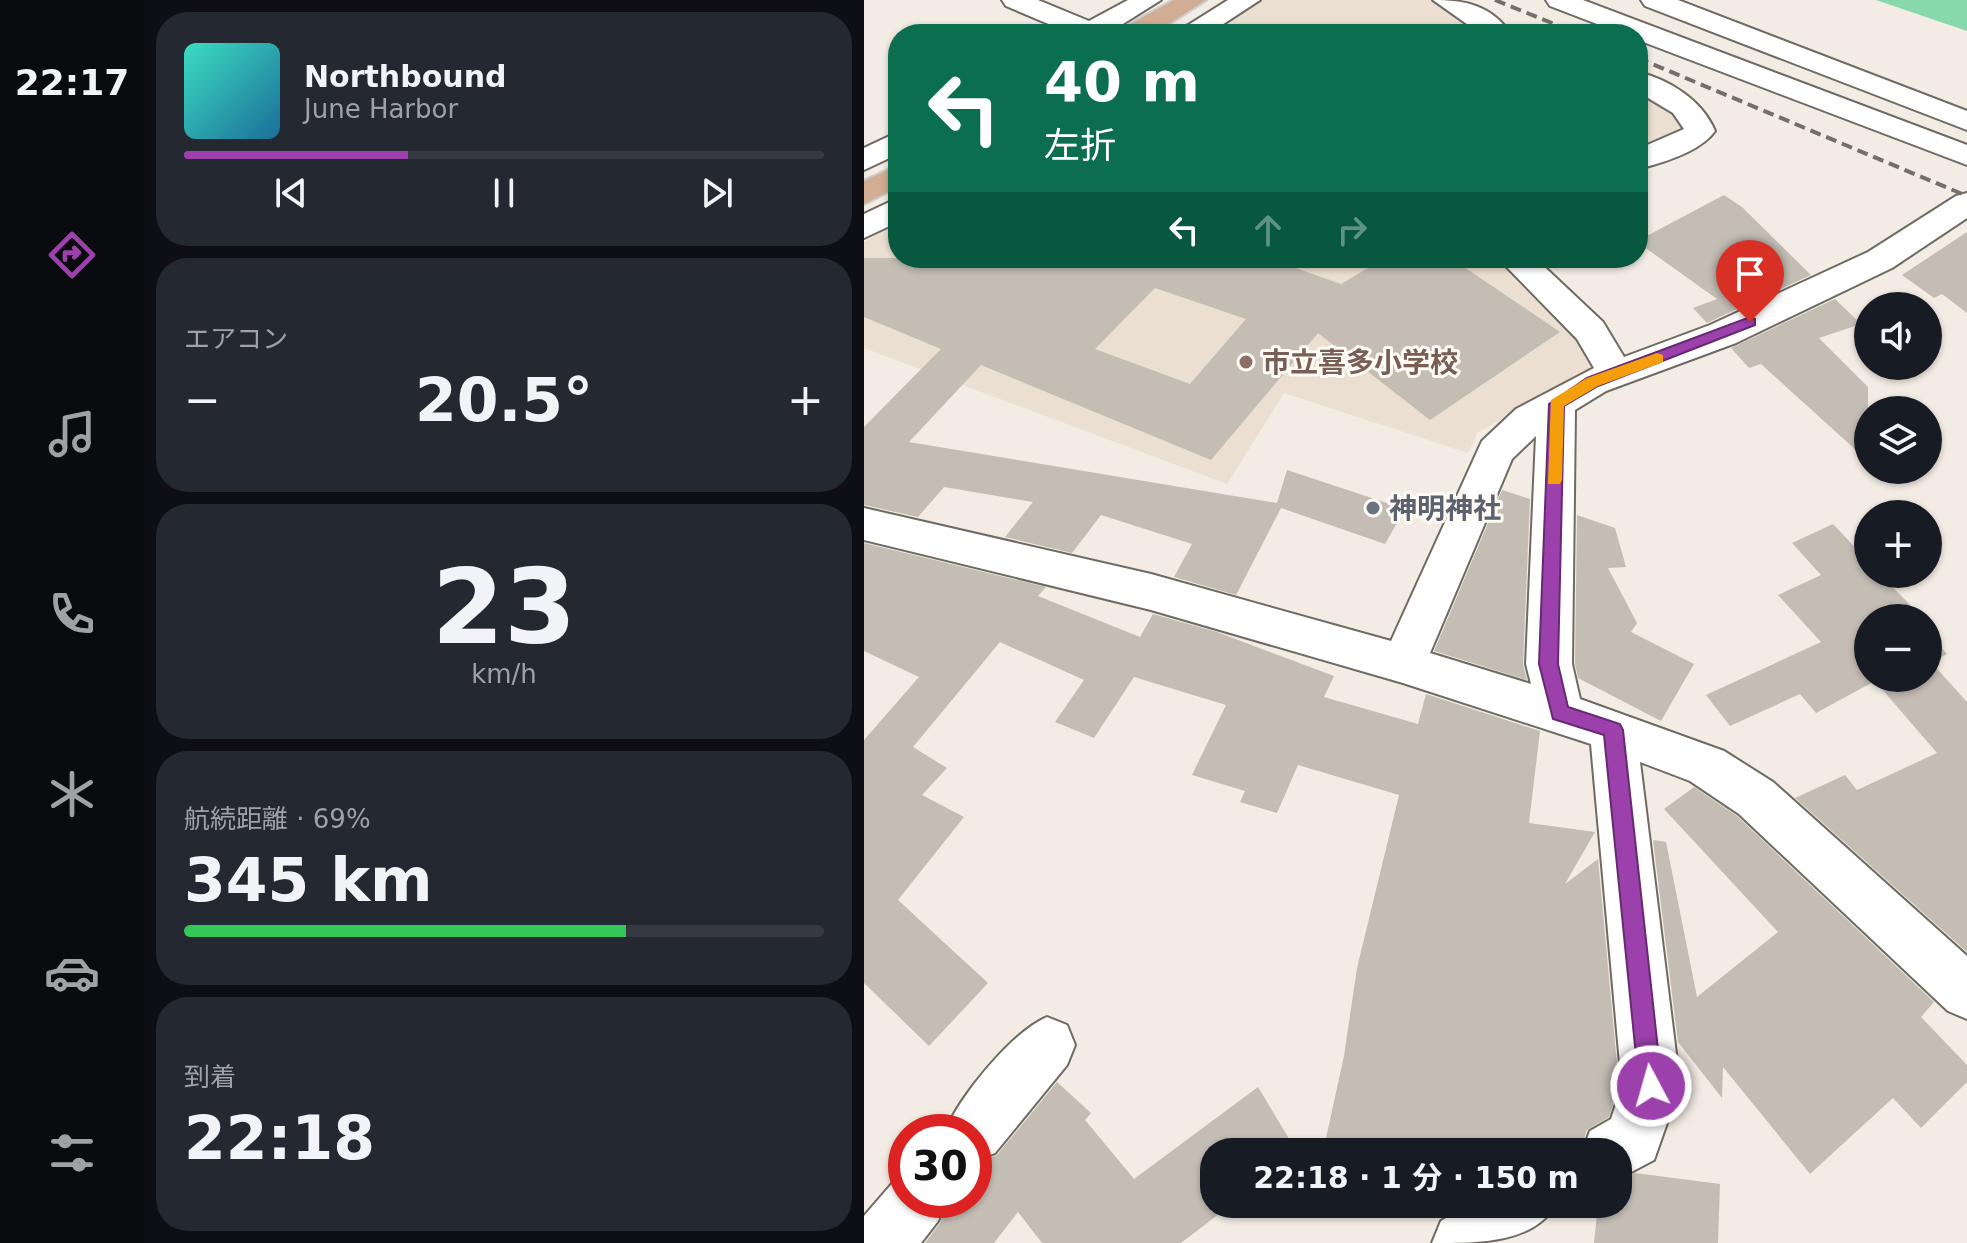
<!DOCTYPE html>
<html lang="ja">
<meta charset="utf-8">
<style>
:root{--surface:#171b24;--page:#242831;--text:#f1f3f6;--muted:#9ea1a6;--line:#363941;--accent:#9c41ac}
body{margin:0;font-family:"DejaVu Sans","Noto Sans JP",sans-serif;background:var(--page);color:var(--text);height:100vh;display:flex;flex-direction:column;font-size:30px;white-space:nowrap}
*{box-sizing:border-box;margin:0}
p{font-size:26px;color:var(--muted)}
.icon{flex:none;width:44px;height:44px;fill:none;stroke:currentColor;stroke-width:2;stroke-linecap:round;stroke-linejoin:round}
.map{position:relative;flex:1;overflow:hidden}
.drawer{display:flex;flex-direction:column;gap:12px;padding:12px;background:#0d0f14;width:720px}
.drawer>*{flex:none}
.top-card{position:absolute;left:24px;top:24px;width:760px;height:244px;border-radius:32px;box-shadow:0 2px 6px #0004;background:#0b6e4f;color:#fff;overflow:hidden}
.buttons{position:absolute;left:990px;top:292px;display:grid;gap:16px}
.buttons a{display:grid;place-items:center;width:88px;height:88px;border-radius:50%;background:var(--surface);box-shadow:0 2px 6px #0004;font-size:40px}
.speed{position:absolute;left:24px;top:1114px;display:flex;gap:16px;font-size:40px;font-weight:700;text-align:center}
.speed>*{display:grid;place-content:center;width:104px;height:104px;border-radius:50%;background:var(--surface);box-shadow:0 2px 6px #0004;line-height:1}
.speed .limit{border:12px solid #d22;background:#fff;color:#111}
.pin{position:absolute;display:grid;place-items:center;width:68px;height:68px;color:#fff;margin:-82px -34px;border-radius:50% 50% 50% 0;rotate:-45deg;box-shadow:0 0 8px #0007}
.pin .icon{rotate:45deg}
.me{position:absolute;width:88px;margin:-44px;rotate:354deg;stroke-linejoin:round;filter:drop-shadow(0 0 6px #0008)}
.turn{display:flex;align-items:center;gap:28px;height:168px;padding:0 24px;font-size:36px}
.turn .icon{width:104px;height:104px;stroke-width:2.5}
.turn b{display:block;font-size:56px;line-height:68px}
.lanes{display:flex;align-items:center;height:76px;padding:0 24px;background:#0003;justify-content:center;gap:40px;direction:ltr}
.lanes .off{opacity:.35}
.big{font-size:60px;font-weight:700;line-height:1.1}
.drawer .tile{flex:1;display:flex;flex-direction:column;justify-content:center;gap:12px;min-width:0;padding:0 28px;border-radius:32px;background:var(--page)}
.drawer .dial{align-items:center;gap:0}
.dial b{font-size:104px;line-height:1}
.song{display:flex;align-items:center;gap:24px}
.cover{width:96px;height:96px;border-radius:12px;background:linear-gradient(135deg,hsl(170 70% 55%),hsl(200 70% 35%))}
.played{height:8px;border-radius:4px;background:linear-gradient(90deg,var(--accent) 35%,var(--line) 35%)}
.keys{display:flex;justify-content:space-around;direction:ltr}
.heat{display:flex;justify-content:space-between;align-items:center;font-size:44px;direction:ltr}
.charge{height:12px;border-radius:6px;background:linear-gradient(90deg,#34c759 69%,var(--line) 0)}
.trip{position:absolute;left:336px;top:1138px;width:432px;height:80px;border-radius:32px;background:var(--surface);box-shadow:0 2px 6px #0004;font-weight:700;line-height:80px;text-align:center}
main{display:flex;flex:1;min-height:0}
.tab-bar{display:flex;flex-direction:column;width:144px;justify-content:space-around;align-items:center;background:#090b0e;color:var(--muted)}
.tab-bar .icon{width:56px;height:56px}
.tab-bar .selected{color:var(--accent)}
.tab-bar b{font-size:36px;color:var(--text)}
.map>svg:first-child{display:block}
.built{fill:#eadfd0}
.green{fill:#88d8ae}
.building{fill:#c3bdb4;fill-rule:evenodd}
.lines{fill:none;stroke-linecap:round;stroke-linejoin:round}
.minor-casing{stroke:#6f6a62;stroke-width:4}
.major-casing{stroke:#cecdcd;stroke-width:4}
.minor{fill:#fff;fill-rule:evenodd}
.major{fill:#d1ad94;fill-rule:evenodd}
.rail{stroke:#746f6b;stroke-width:4;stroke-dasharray:11 6;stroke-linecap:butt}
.route{fill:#9c41ac;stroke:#652a70;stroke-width:2}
.slow{fill:#f59e0b}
.education-dot{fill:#8d6e63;stroke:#fefaf5;stroke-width:3}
.worship-dot{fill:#6b7280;stroke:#fefaf5;stroke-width:3}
.labels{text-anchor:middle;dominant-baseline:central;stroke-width:6;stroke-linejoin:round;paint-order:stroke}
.education-label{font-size:28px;font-weight:bold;fill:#785e54;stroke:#fefaf5;text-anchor:start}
.worship-label{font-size:28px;font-weight:bold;fill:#5b616d;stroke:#fefaf5;text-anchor:start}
</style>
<main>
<nav class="tab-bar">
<b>22:17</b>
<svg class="icon selected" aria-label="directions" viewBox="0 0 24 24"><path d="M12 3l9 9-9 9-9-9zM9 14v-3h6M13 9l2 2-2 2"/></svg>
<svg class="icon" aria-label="music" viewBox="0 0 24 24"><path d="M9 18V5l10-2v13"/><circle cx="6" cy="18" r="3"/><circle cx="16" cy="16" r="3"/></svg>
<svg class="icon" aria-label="phone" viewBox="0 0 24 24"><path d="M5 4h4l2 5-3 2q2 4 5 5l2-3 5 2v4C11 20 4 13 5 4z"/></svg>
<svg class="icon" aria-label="climate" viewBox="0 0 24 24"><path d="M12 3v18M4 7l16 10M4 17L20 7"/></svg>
<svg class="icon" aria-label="car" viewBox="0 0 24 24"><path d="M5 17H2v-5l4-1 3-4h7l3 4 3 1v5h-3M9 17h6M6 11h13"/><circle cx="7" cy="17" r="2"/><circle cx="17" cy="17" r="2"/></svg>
<svg class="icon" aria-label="filters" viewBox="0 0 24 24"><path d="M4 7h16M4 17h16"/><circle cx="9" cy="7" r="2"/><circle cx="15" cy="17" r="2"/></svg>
</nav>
<section class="drawer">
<div class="tile">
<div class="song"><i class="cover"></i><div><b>Northbound</b><p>June Harbor</p></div></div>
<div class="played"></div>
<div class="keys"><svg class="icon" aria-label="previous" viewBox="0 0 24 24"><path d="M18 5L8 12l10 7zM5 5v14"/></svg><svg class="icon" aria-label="pause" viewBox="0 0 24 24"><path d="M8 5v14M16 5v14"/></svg><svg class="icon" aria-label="next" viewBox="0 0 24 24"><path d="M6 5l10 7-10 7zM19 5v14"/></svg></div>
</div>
<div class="tile"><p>エアコン</p>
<div class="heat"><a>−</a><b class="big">20.5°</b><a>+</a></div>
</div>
<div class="tile dial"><b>23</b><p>km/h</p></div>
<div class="tile"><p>航続距離 · 69%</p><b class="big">345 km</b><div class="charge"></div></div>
<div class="tile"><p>到着</p><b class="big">22:18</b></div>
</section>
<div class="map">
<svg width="1103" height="1243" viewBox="0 0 1103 1243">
<rect width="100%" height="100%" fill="#f3ece4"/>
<!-- built -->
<path class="built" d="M398,0H568L599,13L623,34H341Z
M774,87L809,106L827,129L774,153Z
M34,223V258H641L732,352L725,372L614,432L604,453L420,393L363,484L0,348V242Z"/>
<!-- green -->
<path class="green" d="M1012,0H1103V31Z"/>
<!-- building -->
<path class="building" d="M860,195L878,207L947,275L843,323L829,308L853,299L776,244L781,241L777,239Z
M1103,232V313L1078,294L1070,298L1038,275Z
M0,258H387L414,267L418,263L477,284L521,258H587L696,332L566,420L454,333L347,460L117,365L45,442L413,503L423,470L541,509L521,544L417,508L372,595L310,577L328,544L237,515L208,553L141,537L169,502L80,487L54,517L0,505V427L77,349L0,317ZM291,288L382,319L326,384L231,349Z
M971,299L997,324L955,338L1004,387V461L897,364L885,368L867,348Z
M638,490L666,499L659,664L663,680L570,651Z
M713,515L751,528L762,567L744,568L773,623L767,632L830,664L797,721L714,678L711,664Z
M969,524L1004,561V574H1016L1050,609L1045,612L1051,618H1004V678H1064V633L1083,654L1067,662L1103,702V952L931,798L981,775L993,790L1073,753L1011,681L952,713L936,694L866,726L842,695L957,642L914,595L957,575L928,543Z
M0,543L182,587L174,596L276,637L289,614L353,632L470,676L460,697L554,724L562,694L676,731L665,823L731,832L701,884L734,859L755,1086L745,1117L723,1130L715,1152H459L480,1056L493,968L535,795L434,765L413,813L376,802L381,791L328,775L362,705L270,677L230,738L191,722L220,680L136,642L49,747L83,768L58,795L100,817L34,900L124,983L65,1046L0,983V740L55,677L0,651Z
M830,787L873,816L1070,1002L1057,1017L1103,1065V1082L1057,1128L1029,1098L946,1174L859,1067L858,1098L814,1042L789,840L802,842L833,997L914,932L800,809Z
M193,1082L227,1113L221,1120L270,1179L394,1087L433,1152H350V1204H368L317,1243H178L154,1212L130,1243H61L76,1223L86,1200H110V1164L133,1155Z
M771,1173L856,1184L854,1243H730L734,1204H754V1182Z"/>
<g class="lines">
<defs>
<path id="minor" d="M138,0H174L225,21L264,0H297L243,34H208L142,6Z
M364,0H396L344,34H310Z
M569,0C601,0 627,5 647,34H617Z
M682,0H719L1103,145V165L774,40V34H759L686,6Z
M777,0H814L1103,111V130L781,6Z
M774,72C806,80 838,100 851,131C836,152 798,163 774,169V149L820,129L809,113L774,92Z
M34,132V154L0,170V148Z
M1103,193V218L1028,268L872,343L742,391L711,410L708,664L716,699L860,751L909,782L1103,956V1019L1084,1011L875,814L826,781L776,762L816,1086L790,1160L754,1179V1152H718L726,1131L747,1119L758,1086L727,744L539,683L287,610L0,540V508L287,574L527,641L618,441L652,409L730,368L713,339L634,258H671L739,322L760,357L846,325L1004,252L1092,196ZM672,436L662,664L667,684L566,653L648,459Z
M34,198V222L0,238V214Z
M183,1017L203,1025L211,1045L203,1065L131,1153L110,1161V1132H81C95,1097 148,1032 183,1017Z
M42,1174V1200H83L74,1221L57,1243H0V1216L32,1179Z
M606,1204H692C670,1243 617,1243 568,1243L577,1221Z"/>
<path id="major" d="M310,0H342L289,34H255L259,28Z
M34,165V187L0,204V181Z"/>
</defs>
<!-- minor casing -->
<use href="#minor" class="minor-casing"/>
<!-- major casing -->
<use href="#major" class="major-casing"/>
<!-- minor -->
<use href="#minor" class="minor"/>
<!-- major -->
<use href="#major" class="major"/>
<!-- rail -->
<path class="rail" d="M631,0L715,34
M774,58L1103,196"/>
</g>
<!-- route -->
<path class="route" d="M886,317L891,319V325L734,386L700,406L694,664L704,707L756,724L759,730L798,1086L795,1094L787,1098L778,1094L775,1086L740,735L689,719L675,664L685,404L723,378Z"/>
<!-- slow -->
<path class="slow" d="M793,353L799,355V362L734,386L700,406L698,480L696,484H684L687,400L723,378Z"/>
<!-- markers -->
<circle class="education-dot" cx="382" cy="362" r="8"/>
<circle class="worship-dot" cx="509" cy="508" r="8"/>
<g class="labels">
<!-- education labels -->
<g class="education-label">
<text x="398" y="362">市立喜多小学校</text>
</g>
<!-- worship labels -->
<g class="worship-label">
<text x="525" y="508">神明神社</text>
</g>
</g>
</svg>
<div class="buttons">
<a><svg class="icon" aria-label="sound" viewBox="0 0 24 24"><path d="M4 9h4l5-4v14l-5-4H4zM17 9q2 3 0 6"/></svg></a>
<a><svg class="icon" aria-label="layers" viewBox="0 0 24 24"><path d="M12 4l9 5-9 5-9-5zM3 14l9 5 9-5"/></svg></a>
<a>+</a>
<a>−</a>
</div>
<div class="speed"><div class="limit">30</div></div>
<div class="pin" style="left:886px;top:322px;background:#d93025"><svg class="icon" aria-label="arrive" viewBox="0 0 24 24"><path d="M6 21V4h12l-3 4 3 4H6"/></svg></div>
<svg class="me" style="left:787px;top:1086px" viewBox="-20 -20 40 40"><circle r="17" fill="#9c41ac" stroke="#fff" stroke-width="3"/><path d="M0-11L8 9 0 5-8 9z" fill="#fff"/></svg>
<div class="trip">22:18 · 1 分 · 150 m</div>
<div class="top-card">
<div class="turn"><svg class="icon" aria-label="left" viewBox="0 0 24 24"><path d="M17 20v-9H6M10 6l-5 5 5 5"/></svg><div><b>40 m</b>左折</div></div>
<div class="lanes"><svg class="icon" aria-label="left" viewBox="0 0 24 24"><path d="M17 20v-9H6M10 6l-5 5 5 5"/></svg><svg class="icon off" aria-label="ahead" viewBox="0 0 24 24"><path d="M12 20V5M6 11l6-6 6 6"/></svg><svg class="icon off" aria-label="right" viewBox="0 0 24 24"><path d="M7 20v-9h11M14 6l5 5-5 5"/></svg></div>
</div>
</div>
</main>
